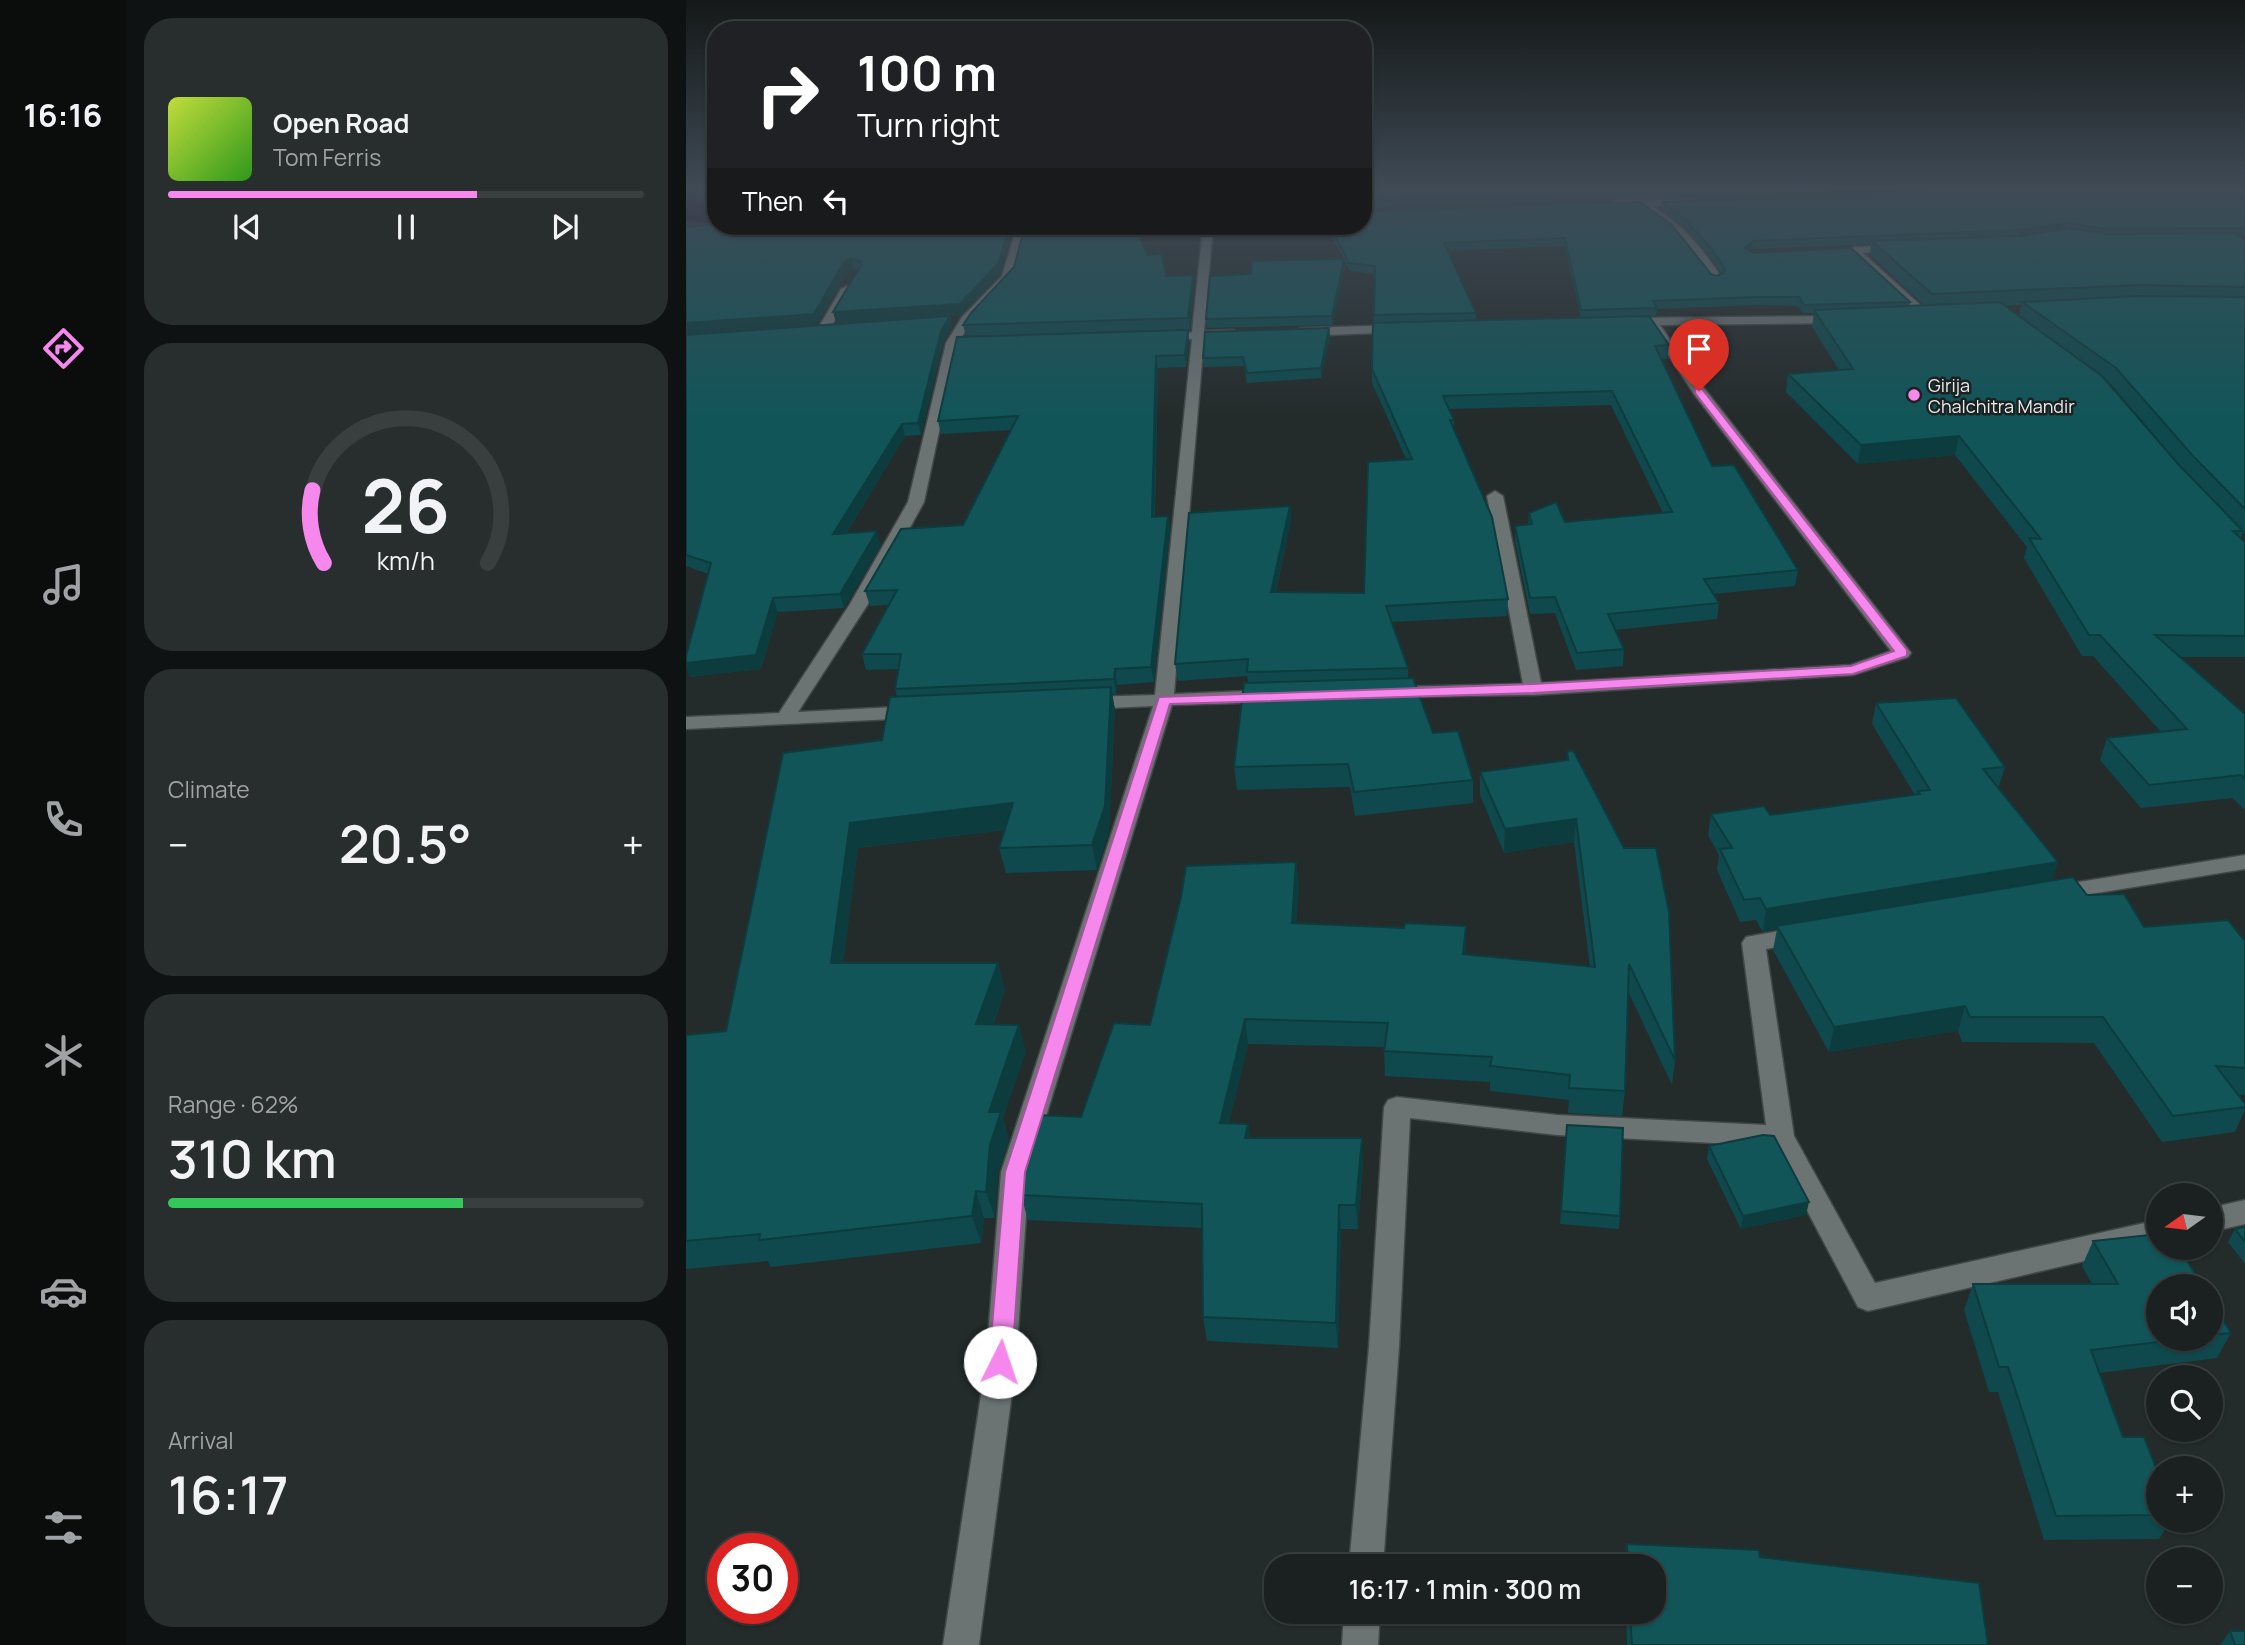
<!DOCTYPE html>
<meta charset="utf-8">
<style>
:root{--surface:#1b2020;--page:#282d2d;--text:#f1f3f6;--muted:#a0a3a5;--line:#393e3e;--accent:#f688ed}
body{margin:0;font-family:Manrope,sans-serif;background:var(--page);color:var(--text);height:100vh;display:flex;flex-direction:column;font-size:26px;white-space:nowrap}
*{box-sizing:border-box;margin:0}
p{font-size:23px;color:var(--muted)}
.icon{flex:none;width:38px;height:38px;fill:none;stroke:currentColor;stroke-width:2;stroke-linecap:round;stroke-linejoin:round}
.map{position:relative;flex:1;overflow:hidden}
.details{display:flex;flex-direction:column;gap:18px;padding:18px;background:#0f1212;width:560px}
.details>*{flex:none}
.banner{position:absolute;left:21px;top:21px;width:665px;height:214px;border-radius:28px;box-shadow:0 2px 5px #0004,0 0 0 2px var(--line);background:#202124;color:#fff;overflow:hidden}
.needle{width:46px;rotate:256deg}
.controls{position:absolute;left:1460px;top:1183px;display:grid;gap:14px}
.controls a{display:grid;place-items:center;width:77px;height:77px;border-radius:50%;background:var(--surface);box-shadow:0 2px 5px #0004,0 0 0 2px var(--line);font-size:35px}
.speed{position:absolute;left:21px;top:1533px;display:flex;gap:14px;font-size:35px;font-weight:700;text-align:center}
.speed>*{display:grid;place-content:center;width:91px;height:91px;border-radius:50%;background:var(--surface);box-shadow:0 2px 5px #0004,0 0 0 2px var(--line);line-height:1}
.speed .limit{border:10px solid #d22;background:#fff;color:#111}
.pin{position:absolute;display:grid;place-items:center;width:60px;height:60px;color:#fff;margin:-72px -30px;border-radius:50% 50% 50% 0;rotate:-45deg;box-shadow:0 0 7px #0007}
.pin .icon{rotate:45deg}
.me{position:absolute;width:77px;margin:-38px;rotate:4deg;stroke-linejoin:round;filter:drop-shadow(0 0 5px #0008)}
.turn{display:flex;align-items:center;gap:24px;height:147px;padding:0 35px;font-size:32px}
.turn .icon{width:91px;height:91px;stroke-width:2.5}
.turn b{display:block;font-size:49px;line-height:60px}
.then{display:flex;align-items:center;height:66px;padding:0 35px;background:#0003;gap:14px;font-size:26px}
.big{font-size:52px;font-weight:600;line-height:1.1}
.details .card{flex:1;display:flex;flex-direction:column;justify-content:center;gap:10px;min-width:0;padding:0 24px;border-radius:28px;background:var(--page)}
.details .dial{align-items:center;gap:0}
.dial svg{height:182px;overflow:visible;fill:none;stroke:var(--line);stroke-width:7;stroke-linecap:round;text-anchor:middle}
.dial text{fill:var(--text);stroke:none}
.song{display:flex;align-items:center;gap:21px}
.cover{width:84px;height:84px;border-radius:10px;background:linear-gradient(135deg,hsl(70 70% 55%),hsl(110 70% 35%))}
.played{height:7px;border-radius:4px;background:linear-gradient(90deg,var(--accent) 65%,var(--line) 65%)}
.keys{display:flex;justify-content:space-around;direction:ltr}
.heat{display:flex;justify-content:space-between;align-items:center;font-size:38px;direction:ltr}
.charge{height:10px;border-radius:5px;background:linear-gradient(90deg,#34c759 62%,var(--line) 0)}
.trip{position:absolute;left:578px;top:1554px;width:402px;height:70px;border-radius:28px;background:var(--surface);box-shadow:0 2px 5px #0004,0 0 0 2px var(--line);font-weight:600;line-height:70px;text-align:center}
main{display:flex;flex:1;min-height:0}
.menu{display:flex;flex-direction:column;width:126px;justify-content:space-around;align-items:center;background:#0b0d0d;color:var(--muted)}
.menu .icon{width:49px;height:49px}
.menu .selected{color:var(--accent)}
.menu b{font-size:32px;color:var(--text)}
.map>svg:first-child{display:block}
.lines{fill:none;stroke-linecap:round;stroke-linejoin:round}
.river{fill:#220021;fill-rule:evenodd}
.street-casing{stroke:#424747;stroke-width:3}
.street{fill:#6b7373;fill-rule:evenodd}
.wall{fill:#0f494d;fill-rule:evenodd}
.shaded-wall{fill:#0c3c3e}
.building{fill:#115559;stroke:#0c3c3e;stroke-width:2}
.route{fill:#f688ed;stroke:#a0589a;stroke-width:2}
.poi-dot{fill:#f688ed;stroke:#1b2121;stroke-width:2.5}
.labels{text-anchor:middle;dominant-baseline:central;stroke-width:5;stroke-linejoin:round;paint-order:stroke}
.far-poi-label{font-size:18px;fill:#e8eced;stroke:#1b2121;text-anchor:start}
</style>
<main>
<nav class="menu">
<b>16:16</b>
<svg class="icon selected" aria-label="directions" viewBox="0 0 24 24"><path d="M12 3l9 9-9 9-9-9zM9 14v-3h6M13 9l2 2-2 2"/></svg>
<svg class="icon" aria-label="music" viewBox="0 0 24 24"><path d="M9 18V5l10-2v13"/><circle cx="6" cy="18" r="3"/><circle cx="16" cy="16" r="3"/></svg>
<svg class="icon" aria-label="phone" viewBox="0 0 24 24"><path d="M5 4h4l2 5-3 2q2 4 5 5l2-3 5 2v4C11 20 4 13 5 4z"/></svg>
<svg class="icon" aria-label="climate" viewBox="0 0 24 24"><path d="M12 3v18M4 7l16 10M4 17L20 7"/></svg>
<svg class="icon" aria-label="car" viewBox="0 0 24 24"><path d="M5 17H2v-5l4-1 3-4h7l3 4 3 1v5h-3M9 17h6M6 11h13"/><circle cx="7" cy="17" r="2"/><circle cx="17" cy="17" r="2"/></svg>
<svg class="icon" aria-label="filters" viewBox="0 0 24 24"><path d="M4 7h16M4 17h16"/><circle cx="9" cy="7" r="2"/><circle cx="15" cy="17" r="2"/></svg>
</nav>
<section class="details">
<div class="card">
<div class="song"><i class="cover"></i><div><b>Open Road</b><p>Tom Ferris</p></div></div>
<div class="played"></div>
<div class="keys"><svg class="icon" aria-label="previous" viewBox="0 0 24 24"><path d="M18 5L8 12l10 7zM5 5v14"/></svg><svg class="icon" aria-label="pause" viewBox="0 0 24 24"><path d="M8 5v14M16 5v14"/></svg><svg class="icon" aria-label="next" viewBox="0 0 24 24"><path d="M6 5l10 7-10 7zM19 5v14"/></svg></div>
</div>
<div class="card dial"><svg viewBox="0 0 100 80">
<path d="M14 69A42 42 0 1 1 86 69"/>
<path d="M14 69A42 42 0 0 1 9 37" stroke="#f688ed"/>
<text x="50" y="56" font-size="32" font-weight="700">26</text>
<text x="50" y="72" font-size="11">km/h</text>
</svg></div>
<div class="card"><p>Climate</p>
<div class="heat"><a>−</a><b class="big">20.5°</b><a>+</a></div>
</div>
<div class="card"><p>Range · 62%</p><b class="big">310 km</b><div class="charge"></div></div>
<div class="card"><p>Arrival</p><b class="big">16:17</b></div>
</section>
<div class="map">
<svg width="1559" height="1645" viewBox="0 0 1559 1645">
<rect width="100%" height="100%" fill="#242b2b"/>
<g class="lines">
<!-- river -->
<path class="river" d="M0,193L30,196V224L0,221Z"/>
<defs>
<path id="street" d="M953,200H1007V204L1004,205L966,206C996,224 1018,249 1036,279L1034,281H1026C1008,254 987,220 954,208C944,204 932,210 923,204L928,201Z
M517,226H527L518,331L548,330L554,334L548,338H518L488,694L585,690L594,696L585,702L486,705L343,1172L330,1362L293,1645H257L300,1362L315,1172L467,706L401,709L392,703L401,697L469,695L506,339L498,340L492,336L506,332Z
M334,230L339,233L327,277L285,322L272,343L238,502L182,604L112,712L229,706L238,712L229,718L0,729V717L93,713L164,604L222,502L260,343L276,317L316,276L329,233Z
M1212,245L1216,246V250L1177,253L1243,313V319H1235L1163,250L1168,247Z
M161,286L167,289L143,330L133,333L131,330L155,289Z
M1153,316L1157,317V323L974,325L1018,388L1222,649L1225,653L1222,657L1167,675L847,695L698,697L696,693L698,689L705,687L837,684L801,496L809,491L817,496L855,683L1165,665L1205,651L1008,394L962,325L940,326L934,322L940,318Z
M716,325L722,329L720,332L615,336L609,332L615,328Z
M1559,855V869L1368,900L1360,898L1357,893L1360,888L1368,886Z
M1115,927L1123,929L1127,935L1123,941L1080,949L1108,1136L1189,1283L1472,1220V1244L1182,1311L1172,1307L1087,1146L871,1135L724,1118L713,1347L697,1566H663L683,1347L698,1107L702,1100L711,1097L871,1115L1080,1125L1056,943L1060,937Z
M1559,1200V1224L1524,1232V1208Z
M658,1612H694L692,1645H656Z"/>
</defs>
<!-- street casing -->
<use href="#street" class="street-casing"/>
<!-- street -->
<use href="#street" class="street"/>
</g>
<!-- wall -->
<path class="wall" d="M677,188H1222L677,208Z
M1559,188V235H1552L1559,240V534L1557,532L1555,538L1559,542V657H1494L1559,714V810L1546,798L1455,808L1414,760L1421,738L1475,732L1407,656H1396L1338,558L1341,547L1269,455L1172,464L1100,392L1102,374L1153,370L1126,327L1128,313H1117L1112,306L1070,305L971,309L970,317H964L983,345L981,359H976L1026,466L1112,570L1109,586L1027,594L1033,603L1031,619L929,630L938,649L937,666L890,670L869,613L844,614L829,541V526L842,525L843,513L879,522L977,513L925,405L763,409L768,420V431L822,599L821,616L706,622L722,668V678L747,733L787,780V803L669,816L664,787L551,790L548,767L562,683L561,676L492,681L489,664L604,506L605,521L590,592L678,593L720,459L686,383V369L689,274L664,271L658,261L659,267L646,325L521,328L520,319L658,259L640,226H677L954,202L1025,274L1030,276L1036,274L1024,257L999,228L976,209L977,202ZM1185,244L1184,255L1239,306H1223L1224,302L1064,251L1066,249ZM879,246L895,318L790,320V313L761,251ZM1335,305L1333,316L1319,306ZM1419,380L1425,384L1487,457Z
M30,226H437L435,234L462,255L480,276L508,285L504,329L280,336L277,325L328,267L338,231L333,228L326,232L314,275L276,314L150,323L172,270L168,269L161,273L131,324L0,334V227Z
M264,316L266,327L257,342L235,435L219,436L160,534L195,545L158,608L92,612L75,669L4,677L22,574L0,566V335Z
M643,328L644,337L635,378L561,383L558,366L518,367L517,358Z
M502,330L503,342L500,367L472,368L469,517L482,516L484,530L468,682L431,685L430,694H426L429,710L423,831L411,870L320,873L313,848L319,830L172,848L157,963H312L319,990L307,1025L340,1051L317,1118L323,1139L312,1172L309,1218H298L295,1243L85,1267L82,1261L0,1269V1035L40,1031L196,740L211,697L209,689L212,669L180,670L176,654L202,605L184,606L179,591L277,525L326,430L255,434L252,421Z
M1190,703L1319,767L1312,789L1372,862L1366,881L1401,895L1458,927L1559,941V1095L1551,1094L1559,1104V1110L1549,1132L1476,1142L1408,1043L1276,1042L1272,1031L1143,1052L1087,950L1091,929L1077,932L1070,920L1054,922L1031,870L1033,855L1022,835L1025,814L1084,815L1229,795L1186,724Z
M881,752L989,1060L986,1085L942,991L939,1091L936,1116L882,1113L883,1100L804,1091V1082L699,1076L698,1047L562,1044L543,1123L562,1124L564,1138L677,1163L672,1229H655L652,1348L521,1341L517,1317L516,1228L342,1220L335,1195L464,1025L610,862L613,886L610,923L779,954L904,967L888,842L818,853L794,795V772L881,760Z
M881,1125L934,1216L933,1229L874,1224Z
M1023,1146L1120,1215L1055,1229L1021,1159Z
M1559,1227V1264L1542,1242L1549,1229Z
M1407,1241L1472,1339H1524V1299L1545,1333L1531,1358L1413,1373L1437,1437L1472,1473V1521H1484L1473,1539L1358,1540L1312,1392H1303L1278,1310L1287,1284H1406L1396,1266Z
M941,1544L1074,1557L1302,1645H941L940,1612H968V1566H938Z
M1544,1631L1559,1645H1534Z"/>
<!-- shaded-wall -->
<path class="shaded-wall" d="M1380,223L1379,230L1332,238L1333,230Z
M324,226H332L333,228L326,232L314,275L276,314L150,323L147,312Z
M433,226H437L433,244L431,234Z
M1067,241L1066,249L1059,256V248Z
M165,258L168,269L161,273L131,324L0,334V323L158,262Z
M658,259L659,267L646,325V316Z
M507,275L508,285L504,329L502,318Z
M264,316L266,327L257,342L235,435L232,423L255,331Z
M643,328L644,337L635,378V368Z
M502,330L503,342L500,367L499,355Z
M470,356L472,368L468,531L466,517Z
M216,424L219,436L151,548L147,534Z
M1273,436L1269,455L1172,464L1175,445Z
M604,506L605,521L586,608L585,592Z
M482,516L484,530L468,682L465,667Z
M191,531L195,545L158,608L154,594Z
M87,598L92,612L75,669L4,677L0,668V663Z
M429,669L431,685L430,694L428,679Z
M425,687L429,710L423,831L411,870L406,845Z
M327,803L333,828L172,848L154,989L145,963L164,823Z
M890,819L888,842L818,853L819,829Z
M610,862L613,886L609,947L606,923Z
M1372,862L1365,884L1091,926V929L1077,932L1080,909Z
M780,926V950L777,978V954Z
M312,963L319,990L297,1051L290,1024Z
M1279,1006L1272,1031L1143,1052L1148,1027Z
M559,1019L562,1044L537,1148L534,1123Z
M333,1025L340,1051L317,1118L323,1139L312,1172L309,1218L300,1192L304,1145L303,1112Z
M562,1124L565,1149L559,1138Z
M676,1138L677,1163L672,1229L670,1205Z
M290,1191L298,1218L295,1243L286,1216Z
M1123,1202L1120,1215L1055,1229L1057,1216Z
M653,1205L655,1229L652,1348L650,1323Z"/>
<!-- building -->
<path class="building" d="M25,188H30V209Z
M677,188H1029L677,201Z
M1298,188H1559V228L1420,229L1380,223L1333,230L1067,241L1059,248L1067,253L1165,248L1224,302L1118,305L1113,297H1072L967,301L971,308L895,310L879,238L758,243L790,313L688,315L689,266L663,263L644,226H677V211L954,202L985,224L1025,274L1030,276L1038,273L1039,269L1025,248L1000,220L977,202L1173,195Z
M30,225V226H324L312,264L274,304L147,312L175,265L174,261L165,258L158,262L128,314L0,323V227Z
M339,226H433L431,234H452L462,255L476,254L480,276L507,275L502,318L277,325L285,313L328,267Z
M1382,228L1422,234L1548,233L1559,240V287L1453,285L1246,294L1186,241L1335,236Z
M658,259L646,316L520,319L524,276L565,274L566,261Z
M1453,296L1559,297V509L1507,456L1430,368L1336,302Z
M1314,302L1416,376L1493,465L1557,531H1547L1559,542V636L1469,635L1559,714V779L1555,775L1463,785L1421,738L1501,729L1414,635H1403L1343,538L1355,539L1273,436L1175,445L1102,374L1167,369L1128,310Z
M264,316L255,331L232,423L216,424L147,534L191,531L154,594L87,598L70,655L0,663V656L25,563L0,555V335Z
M963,316L983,345L969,346L1026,466L1048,465L1112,570L1018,579L1033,603L922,614L938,649L891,653L869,597L844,598L829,526L846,524L843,513L870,502L879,522L986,512L926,391L757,396L768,420H764L806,517L822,599L700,606L722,668L561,672L562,659L489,664L503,513L604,506L585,592L678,593L682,462L726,459L686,369L687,323Z
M643,328L635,368L561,373L557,357L517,358L519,332Z
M502,330L499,355L470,356L466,517L482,516L465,667L429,669L428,679L209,689L215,654H176L211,590L179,591L215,529L277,525L332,416L252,421L271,337Z
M727,678L747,733L772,731L787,780L668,792L662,764L548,767L558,683Z
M425,687L419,806L406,845L313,848L327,803L164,823L145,963H312L290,1024L333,1025L303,1112H315L304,1145L300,1192L290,1191L286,1216L73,1240L74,1234L0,1241V1035L40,1031L97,753L196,740L204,697Z
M1270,698L1319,767L1297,769L1372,862L1080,909L1074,898L1058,900L1034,849L1046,848L1025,814L1078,806L1084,815L1234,794L1232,791L1244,790L1190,703Z
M887,750L938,848H970L983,912L989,1060L943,964L939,1091L883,1088L884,1075L804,1066L806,1057L698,1051L702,1023L559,1019L534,1123L562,1124L559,1138H676L670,1205H653L650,1323L517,1317L516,1204L335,1195L339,1148L349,1115L395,1117L428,1023L464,1025L495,897L500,866L610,862L606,923L718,928L719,923L780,926L777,954L909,967L890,819L819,829L794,772L882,760L881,752Z
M1387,877L1401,895L1438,894L1458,927L1542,920L1559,941V1068L1530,1066L1559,1104V1107L1487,1116L1417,1017H1284L1279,1006L1148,1027L1091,926Z
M881,1125L937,1128L934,1216L875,1211Z
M1077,1135L1088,1136L1123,1202L1057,1216L1023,1146Z
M1559,1227V1242L1549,1229Z
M1472,1234V1248H1493L1517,1286H1472V1339H1497L1405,1350L1437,1437H1458L1472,1473V1515L1370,1516L1322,1367H1313L1287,1284H1432L1407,1241Z
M1524,1299L1545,1333L1524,1335Z
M941,1544L1073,1550L1074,1557L1293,1583L1302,1645H946L944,1612H968V1566H942Z
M1544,1631H1559V1645H1549Z"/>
<!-- sky -->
<linearGradient id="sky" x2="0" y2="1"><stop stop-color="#141818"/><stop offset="0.45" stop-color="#3f4a55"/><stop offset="1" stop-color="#3f4a55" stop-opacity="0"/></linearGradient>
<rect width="1559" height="418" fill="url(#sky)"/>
<!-- route -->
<path class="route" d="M1009,389H1016L1221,650V656L1167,674L847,693L484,704L339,1172L326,1362L323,1370L314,1373L306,1370L303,1362L319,1172L473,697L847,684L1165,666L1208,651L1009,393Z"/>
<!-- markers -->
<circle class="poi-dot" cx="1228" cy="395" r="7"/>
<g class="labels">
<!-- far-poi labels -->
<g class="far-poi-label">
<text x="1242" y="385">Girija<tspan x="1242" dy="21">Chalchitra Mandir</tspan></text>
</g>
</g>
</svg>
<div class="controls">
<a><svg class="needle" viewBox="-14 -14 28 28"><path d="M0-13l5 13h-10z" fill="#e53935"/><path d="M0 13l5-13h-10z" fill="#a0a3a5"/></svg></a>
<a><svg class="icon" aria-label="sound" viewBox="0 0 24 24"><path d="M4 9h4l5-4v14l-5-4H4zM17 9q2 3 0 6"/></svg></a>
<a><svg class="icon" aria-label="search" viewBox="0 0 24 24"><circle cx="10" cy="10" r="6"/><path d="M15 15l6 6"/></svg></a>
<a>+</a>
<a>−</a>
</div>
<div class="speed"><div class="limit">30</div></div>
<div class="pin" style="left:1013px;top:391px;background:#d93025"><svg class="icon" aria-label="arrive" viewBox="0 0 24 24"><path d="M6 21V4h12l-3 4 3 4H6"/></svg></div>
<svg class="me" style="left:314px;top:1362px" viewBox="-20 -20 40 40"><circle r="19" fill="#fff"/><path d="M0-13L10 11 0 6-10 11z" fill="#f688ed"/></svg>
<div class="trip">16:17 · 1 min · 300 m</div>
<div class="banner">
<div class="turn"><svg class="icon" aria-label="right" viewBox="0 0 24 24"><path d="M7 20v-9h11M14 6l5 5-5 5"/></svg><div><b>100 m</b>Turn right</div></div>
<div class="then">Then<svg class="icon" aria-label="left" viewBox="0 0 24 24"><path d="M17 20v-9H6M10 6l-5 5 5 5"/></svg></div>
</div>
</div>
</main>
